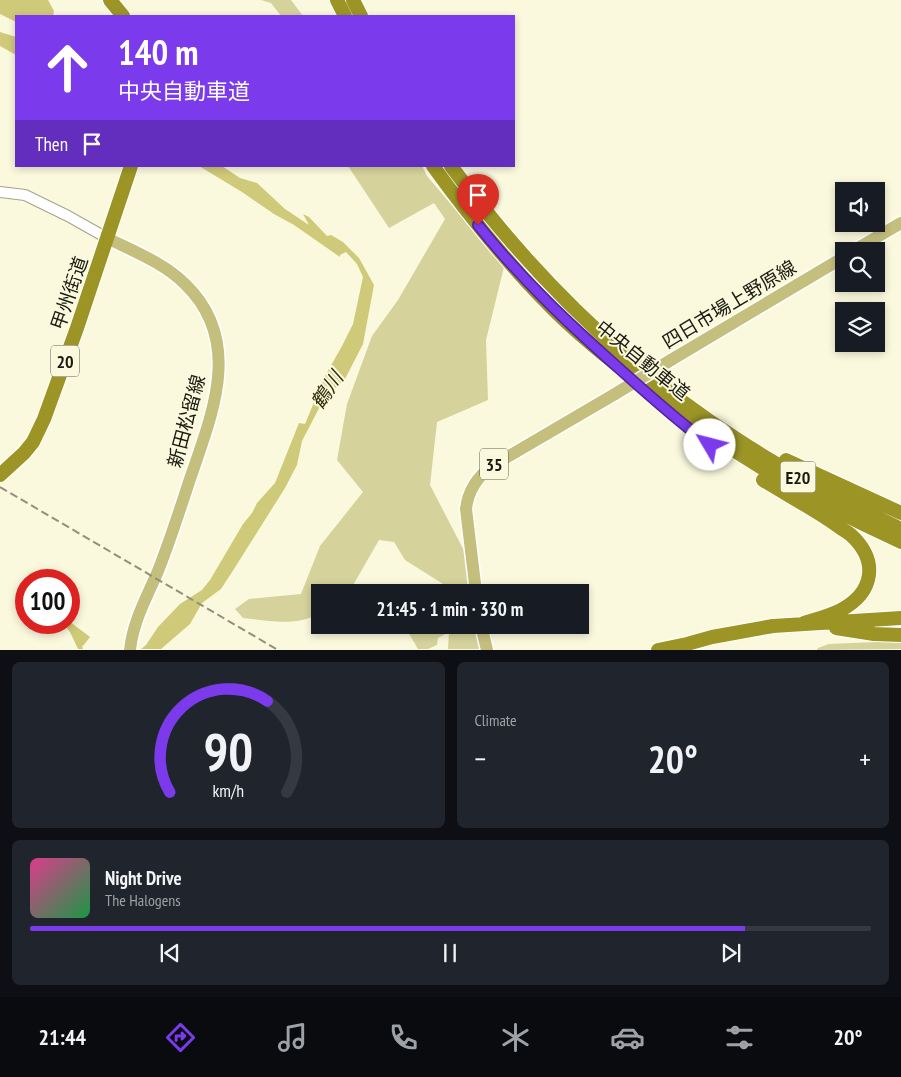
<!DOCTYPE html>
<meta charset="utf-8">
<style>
:root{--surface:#171b24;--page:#20242c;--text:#f1f3f6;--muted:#9ea1a6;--line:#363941;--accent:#7c3aed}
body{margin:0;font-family:"PT Sans Narrow","Noto Sans JP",sans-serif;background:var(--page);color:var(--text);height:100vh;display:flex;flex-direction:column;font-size:19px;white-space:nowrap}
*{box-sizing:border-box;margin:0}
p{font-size:16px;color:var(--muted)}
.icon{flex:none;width:28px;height:28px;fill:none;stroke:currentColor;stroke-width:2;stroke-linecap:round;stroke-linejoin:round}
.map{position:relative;height:650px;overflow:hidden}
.drawer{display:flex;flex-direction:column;gap:12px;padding:12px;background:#0d0f14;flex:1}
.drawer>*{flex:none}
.top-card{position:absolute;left:15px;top:15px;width:500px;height:152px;border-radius:0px;box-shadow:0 2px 8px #0003;background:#7c3aed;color:#fff;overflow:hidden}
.buttons{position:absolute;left:835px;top:182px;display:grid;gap:10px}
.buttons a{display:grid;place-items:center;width:50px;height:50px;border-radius:0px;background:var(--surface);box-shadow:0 2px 8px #0003;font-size:25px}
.speed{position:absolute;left:15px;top:569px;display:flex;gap:10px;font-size:25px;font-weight:700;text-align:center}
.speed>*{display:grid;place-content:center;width:65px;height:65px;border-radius:50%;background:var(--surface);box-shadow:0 2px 8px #0003;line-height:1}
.speed .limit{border:8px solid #d22;background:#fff;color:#111}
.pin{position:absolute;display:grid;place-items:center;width:42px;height:42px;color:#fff;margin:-51px -21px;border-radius:50% 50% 50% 0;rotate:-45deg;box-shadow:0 0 5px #0007}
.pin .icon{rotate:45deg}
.me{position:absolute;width:55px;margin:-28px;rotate:307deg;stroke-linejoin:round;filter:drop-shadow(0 0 4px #0008)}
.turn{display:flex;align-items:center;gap:18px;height:105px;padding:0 20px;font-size:22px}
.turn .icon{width:65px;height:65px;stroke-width:2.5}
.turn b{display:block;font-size:35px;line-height:42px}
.then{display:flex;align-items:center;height:48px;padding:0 20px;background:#0003;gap:10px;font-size:19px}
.big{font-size:38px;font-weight:700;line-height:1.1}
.drawer .card{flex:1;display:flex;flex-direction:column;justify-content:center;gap:8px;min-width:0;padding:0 18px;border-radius:8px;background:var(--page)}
.drawer .dial{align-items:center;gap:0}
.dial svg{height:130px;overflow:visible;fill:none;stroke:var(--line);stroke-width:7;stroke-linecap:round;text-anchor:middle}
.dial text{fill:var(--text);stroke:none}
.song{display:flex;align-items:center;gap:15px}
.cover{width:60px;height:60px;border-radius:8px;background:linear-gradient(135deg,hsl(330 70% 55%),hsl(140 70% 35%))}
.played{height:5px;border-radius:2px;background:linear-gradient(90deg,var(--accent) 85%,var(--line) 85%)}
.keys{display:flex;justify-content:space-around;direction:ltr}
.heat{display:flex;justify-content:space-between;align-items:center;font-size:28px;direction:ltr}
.drawer .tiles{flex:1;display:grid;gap:12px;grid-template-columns:1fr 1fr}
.card:last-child{grid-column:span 2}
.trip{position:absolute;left:311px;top:584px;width:278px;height:50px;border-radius:0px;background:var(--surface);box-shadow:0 2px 8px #0003;font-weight:700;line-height:50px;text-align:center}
.tabs{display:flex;height:80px;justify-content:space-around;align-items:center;background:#090b0e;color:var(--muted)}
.tabs .icon{width:35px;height:35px}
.tabs .current{color:var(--accent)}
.tabs b{font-size:22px;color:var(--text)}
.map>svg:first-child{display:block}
.green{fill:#d5d29b}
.water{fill:#cfca79}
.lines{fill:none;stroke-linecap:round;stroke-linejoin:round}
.minor-casing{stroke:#a4a389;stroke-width:12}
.major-casing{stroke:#fff;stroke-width:15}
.highway-casing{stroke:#fff;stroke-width:16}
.minor{stroke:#fff;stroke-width:10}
.major{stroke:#c4bf7d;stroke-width:12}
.highway{stroke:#9c9526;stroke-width:14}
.rail{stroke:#91907d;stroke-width:2;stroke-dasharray:8 4;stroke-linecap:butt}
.major-bridge-casing{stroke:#fff;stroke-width:15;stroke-linecap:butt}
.major-bridge{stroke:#c4bf7d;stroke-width:12}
.route-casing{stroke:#51269a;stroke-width:12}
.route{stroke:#7c3aed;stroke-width:9}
.labels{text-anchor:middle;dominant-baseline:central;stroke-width:4;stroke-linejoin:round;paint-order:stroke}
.shield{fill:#faf9dd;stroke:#5d5d4e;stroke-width:1}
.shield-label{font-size:18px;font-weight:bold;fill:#1a1a10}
.street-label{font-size:19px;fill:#1a1a10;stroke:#faf9dd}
.water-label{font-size:20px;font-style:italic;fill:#322f0b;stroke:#faf9dd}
</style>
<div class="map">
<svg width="901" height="650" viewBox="0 0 901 650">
<rect width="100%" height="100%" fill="#faf9dd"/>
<!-- green -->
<path class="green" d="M261,0H291L303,16H281L271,3Z
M348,166H422L427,176L504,267L486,340L488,400L437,422L430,485L473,568L476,592H427L443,584L405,560L394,542L379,540L352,587L345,592H320V612C299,628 267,620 243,618L235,609L249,599L301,594L320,546L363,492L337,460L347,404L372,336L398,300L445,219L434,203L389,228Z
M415,625H481L487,649H448L449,632L438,638L437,645L428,649H418L408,632Z
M901,641V649L817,650L818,648L829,644Z"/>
<!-- water -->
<path class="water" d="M0,0H48L54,11L53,16H16V22L0,14Z
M0,32L16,37V55L0,46Z
M199,166H222L240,178L257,183L285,209L309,225L303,214L309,217L327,236L331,235L343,242L359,258L374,285L363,344L345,379L335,388L328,391L302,441L297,465L285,488L234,569L221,589L202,603L190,624L161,649H141L146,645L158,627L180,604L202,590L210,580L243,524L252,513L257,503L275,483L299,423L305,424L325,376L342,346L353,324L363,277L357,264L346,252L340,255V257L294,225L274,214L242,192Z
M69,621L90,637L83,646L82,645L83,649H78L70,632L63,623L69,622Z"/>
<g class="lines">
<defs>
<path id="minor" d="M0,192L25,195L68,216L107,238"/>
<path id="major" d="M107,238C133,251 164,263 185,284C244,341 212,414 190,479C180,509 170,541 158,571C147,597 133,621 130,650
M853,251L901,223
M671,360L844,257
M476,592L466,509C468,491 477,477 492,466L615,394
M481,625L487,650"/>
<path id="highway" d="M110,0L123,16
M337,0L345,16
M353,0L361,16
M433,166C466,212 502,256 541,297C574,332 611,361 649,390C729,452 809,500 901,542
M451,166C530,273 626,368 738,440C790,474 845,502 901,529
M786,460L901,513
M0,475L24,453L33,442L44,419L77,328L131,166
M763,480C787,495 812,508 835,524C840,528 846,531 851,535C879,561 874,592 841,610C829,616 817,619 804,623
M836,628L874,634L901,635
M658,650L687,644L712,637L773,626L901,618"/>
</defs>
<!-- minor casing -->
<use href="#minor" class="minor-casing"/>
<!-- major casing -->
<use href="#major" class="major-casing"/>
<!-- highway casing -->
<use href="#highway" class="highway-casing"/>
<!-- minor -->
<use href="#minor" class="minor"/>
<!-- major -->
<use href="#major" class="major"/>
<!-- highway -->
<use href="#highway" class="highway"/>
<!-- rail -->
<path class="rail" d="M0,487L278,650"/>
<defs>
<path id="major-bridge" d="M615,394L671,360"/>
</defs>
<!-- major-bridge casing -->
<use href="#major-bridge" class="major-bridge-casing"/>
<!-- major-bridge -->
<use href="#major-bridge" class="major-bridge"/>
</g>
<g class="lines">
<defs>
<path id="route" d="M478,225C521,279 571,326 622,371C651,397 679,422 710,445"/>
</defs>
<!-- route casing -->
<use href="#route" class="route-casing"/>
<!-- route -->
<use href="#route" class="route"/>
</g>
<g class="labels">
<!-- shield labels -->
<g class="shield">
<rect x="51" y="345.5" width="28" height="31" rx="4"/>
<rect x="480" y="448.5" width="28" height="31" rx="4"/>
<rect x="780.5" y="461.5" width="35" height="31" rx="4"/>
</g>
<g class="shield-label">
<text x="65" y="361">20</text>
<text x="494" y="464">35</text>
<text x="798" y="477">E20</text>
</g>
<!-- street labels -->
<g class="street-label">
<text transform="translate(69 293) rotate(-71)">甲州街道</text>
<text transform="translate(729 304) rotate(-31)">四日市場上野原線</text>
<text transform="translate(643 360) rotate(39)">中央自動車道</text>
<text transform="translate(186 421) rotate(-75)">新田松留線</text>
</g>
<!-- water labels -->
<g class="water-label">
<text transform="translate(327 390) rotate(-56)">鶴川</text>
</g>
</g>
</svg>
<div class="buttons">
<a><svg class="icon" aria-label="sound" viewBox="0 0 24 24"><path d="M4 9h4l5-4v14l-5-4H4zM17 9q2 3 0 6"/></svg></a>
<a><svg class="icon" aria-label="search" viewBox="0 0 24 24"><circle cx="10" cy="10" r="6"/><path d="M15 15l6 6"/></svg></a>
<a><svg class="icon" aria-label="layers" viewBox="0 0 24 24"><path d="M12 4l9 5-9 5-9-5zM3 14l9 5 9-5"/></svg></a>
</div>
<div class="speed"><div class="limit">100</div></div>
<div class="pin" style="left:478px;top:225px;background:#d93025"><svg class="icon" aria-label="arrive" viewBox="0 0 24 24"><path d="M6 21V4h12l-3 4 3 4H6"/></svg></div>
<svg class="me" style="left:710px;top:445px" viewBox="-20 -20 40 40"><circle r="19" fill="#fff"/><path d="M0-13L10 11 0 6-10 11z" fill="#7c3aed"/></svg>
<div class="trip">21:45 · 1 min · 330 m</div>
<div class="top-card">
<div class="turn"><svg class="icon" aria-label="ahead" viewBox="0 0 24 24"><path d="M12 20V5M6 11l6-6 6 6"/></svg><div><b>140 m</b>中央自動車道</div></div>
<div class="then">Then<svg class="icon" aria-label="arrive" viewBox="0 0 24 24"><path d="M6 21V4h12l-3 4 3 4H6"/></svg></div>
</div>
</div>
<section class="drawer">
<div class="tiles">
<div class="card dial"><svg viewBox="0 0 100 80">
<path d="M14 69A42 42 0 1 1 86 69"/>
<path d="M14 69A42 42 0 0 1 74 13" stroke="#7c3aed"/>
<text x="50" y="56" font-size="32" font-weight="700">90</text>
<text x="50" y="72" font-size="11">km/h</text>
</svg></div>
<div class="card"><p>Climate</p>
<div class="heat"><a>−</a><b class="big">20°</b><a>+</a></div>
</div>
<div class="card">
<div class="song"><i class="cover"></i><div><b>Night Drive</b><p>The Halogens</p></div></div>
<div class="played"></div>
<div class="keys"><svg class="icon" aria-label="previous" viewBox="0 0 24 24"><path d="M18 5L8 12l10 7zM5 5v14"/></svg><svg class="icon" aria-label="pause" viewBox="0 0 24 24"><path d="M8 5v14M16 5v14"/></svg><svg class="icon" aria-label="next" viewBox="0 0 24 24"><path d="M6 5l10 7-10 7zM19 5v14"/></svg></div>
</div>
</div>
</section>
<nav class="tabs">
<b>21:44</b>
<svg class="icon current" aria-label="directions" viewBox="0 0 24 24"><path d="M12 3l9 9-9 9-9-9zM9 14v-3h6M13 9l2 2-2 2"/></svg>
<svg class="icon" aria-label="music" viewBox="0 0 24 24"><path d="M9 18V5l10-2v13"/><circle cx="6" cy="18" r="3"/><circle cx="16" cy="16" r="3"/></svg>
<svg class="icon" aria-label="phone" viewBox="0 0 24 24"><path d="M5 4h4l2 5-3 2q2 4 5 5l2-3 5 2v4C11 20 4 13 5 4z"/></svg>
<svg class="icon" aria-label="climate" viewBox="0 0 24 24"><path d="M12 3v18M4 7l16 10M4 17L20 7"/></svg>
<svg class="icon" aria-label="car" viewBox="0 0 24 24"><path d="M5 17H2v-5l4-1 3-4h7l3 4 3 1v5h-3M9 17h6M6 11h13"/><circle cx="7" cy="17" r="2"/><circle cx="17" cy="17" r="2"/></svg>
<svg class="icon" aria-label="filters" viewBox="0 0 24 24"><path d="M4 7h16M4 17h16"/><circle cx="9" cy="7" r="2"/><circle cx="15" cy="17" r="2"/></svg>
<b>20°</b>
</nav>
